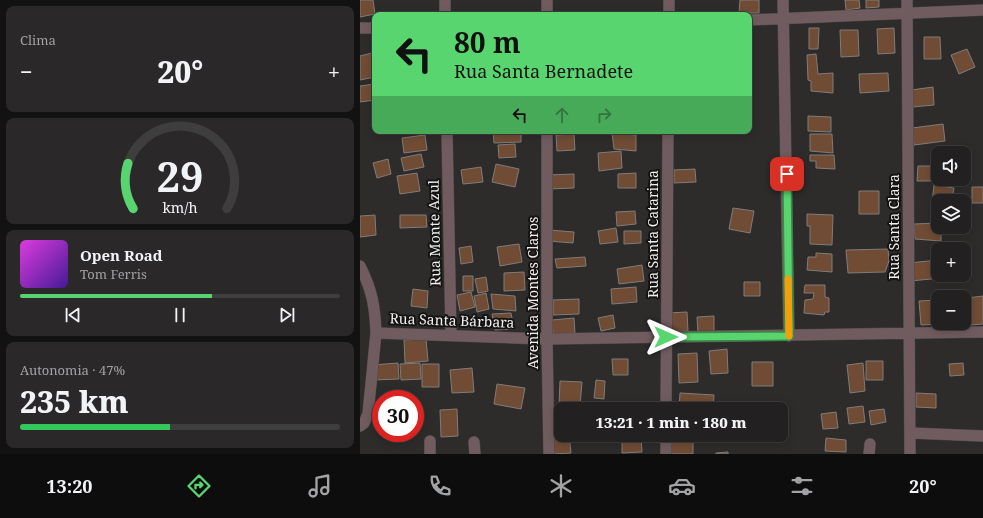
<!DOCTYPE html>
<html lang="pt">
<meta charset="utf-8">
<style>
:root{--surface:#222020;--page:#2a2829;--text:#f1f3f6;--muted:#a2a3a5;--line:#3f3e3e;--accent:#59d56f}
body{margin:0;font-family:"Noto Serif",serif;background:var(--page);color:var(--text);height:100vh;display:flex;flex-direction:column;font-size:15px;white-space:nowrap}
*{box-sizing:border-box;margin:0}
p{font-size:13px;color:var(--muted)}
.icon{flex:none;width:22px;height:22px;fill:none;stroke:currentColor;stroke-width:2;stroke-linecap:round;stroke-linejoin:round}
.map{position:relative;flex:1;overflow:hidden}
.side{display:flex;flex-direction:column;gap:6px;padding:6px;background:#131212;width:360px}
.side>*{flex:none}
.guide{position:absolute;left:12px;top:12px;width:380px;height:122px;border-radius:8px;box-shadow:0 2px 10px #0003,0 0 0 1px var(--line);background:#59d56f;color:#111;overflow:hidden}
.fabs{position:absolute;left:571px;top:146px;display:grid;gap:8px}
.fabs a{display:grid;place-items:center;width:40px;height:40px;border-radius:8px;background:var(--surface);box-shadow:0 2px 10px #0003,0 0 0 1px var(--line);font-size:20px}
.speed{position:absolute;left:12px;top:390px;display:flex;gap:8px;font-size:20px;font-weight:700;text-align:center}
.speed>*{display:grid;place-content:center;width:52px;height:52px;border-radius:50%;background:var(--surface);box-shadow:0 2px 10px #0003,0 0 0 1px var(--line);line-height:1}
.speed .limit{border:6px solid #d22;background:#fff;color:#111}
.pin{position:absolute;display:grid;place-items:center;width:34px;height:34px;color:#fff;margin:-17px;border-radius:8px;box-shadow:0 2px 6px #0006}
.me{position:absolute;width:44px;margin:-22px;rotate:90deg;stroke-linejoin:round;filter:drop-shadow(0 0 3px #0008)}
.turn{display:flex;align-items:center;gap:14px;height:84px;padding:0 16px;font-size:18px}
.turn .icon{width:52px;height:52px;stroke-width:2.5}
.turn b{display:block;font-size:28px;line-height:34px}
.lanes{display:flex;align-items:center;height:38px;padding:0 16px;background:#0003;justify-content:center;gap:20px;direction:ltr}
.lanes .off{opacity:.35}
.big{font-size:30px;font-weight:800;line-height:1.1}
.side .card{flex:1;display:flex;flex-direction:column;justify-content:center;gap:6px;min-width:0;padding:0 14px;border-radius:8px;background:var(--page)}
.side .dial{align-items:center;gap:0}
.dial svg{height:104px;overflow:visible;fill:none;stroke:var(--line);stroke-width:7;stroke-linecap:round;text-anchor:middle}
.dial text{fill:var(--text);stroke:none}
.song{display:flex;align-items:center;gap:12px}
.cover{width:48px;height:48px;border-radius:6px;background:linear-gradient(135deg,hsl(300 70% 55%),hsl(260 70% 35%))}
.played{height:4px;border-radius:2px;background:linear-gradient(90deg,var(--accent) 60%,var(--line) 60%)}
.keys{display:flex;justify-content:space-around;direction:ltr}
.heat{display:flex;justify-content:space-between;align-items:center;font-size:22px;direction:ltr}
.charge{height:6px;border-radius:3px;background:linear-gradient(90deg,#34c759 47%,var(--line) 0)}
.trip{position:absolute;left:194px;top:402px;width:234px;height:40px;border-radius:8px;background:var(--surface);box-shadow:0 2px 10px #0003,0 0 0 1px var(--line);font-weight:800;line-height:40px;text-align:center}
.menu{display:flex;height:64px;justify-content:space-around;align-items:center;background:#0e0d0d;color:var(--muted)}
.menu .icon{width:28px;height:28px}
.menu .on{color:var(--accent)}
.menu b{font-size:18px;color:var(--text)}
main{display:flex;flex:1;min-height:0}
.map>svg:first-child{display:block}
.building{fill:#714c35;stroke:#7f7c7a}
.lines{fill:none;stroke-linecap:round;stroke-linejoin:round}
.minor-casing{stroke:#494646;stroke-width:12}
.tertiary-casing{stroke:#494646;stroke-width:12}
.minor{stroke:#705c5f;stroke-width:11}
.tertiary{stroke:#705c5f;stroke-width:11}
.route-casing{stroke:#3a8a48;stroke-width:10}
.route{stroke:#59d56f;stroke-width:7}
.slow{stroke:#f59e0b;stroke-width:7}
.labels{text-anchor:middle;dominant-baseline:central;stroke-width:4;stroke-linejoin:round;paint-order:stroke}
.street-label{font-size:14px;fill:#f1efee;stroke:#151414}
</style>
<main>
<section class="side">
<div class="card"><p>Clima</p>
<div class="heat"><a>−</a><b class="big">20°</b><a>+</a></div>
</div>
<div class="card dial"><svg viewBox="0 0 100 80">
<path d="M14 69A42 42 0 1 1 86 69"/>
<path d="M14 69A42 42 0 0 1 10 34" stroke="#59d56f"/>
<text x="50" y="56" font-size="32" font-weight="700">29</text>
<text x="50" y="72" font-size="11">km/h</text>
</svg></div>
<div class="card">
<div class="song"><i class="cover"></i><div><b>Open Road</b><p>Tom Ferris</p></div></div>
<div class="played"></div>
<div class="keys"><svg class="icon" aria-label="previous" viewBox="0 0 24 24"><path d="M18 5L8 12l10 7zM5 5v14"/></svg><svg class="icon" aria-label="pause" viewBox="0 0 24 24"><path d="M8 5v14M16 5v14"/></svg><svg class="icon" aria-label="next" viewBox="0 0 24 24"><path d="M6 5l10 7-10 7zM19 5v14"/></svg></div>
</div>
<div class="card"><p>Autonomia · 47%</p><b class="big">235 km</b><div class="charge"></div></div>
</section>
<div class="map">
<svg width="623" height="454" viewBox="0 0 623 454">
<rect width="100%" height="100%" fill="#2e2b2b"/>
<!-- building -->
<path class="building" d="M0,0H13L15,14L0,17Z
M380,0H399V13H379Z
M485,0H499L500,8L486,10Z
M506,0H519V7L506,8Z
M449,28H459L458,49H449Z
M534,28L535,53L518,54L517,29Z
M480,30H498L499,56L481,57Z
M564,37H580L581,59H564Z
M607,49L615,67L599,74L591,55Z
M12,53L15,77L0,80V56Z
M456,54L458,74L473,73V93L451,91V81L448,80L447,55Z
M528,73L529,91L500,93L499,74Z
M15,84V100L0,102V86Z
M573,87L574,105L553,107L551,90Z
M448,116L471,117V132L448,131Z
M583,124L585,141L554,145L552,128Z
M91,131H116V134L91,133Z
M133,131H161V142L134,143Z
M252,133L276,135V151L254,149Z
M214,134L215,150L197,151L196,135Z
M450,134H472L473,153L450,151Z
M65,135L67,150L44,153L42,138Z
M155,144L156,157L139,158L138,145Z
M261,151L262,168L239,171L238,153Z
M61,154L64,167L44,171L41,158Z
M450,155H474L475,169L456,168V161H450Z
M28,159L31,174L17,178L13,163Z
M136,164L159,169L155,187L132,182Z
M558,166H578V179H584V181H557Z
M121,167L123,182L103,184L101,170Z
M335,169L336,182L314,183V170Z
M57,173L60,191L40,194L37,176Z
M276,173V188H258V174Z
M214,174V188L188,189L187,175Z
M574,185L594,188L592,201H578V212L571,211Z
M612,187H623V203H612Z
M499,191H519V214H499Z
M373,208L394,211L390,233L369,229Z
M275,211L276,224L257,226L256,212Z
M447,214L473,215L472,245L450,244V226H447Z
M15,215L16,235L0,237V216Z
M40,215H66L67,227L40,228Z
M578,223V227H581V241L555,239L554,224Z
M256,228L258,242L240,244L238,231Z
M189,230L214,232L213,243L188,241Z
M264,231H281V243L264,244Z
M159,244L162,262L140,266L137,247Z
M111,246L113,262L101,264L99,248Z
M528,249L529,261L525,272L488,273L486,250Z
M456,253L472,254V272L447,270L448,257H456Z
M225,257L226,266L197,268L195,259Z
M578,260V275H582V278L550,281L549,263Z
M282,265L284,281L259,284L257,269Z
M164,272L165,290L144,291V273Z
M103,276H113V291H103Z
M126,277L128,291L118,293L115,279Z
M384,282H400V296H384Z
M445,285H465V297L469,298V312H465L464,315L444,313L445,300L453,299L454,293H444Z
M276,287L277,302L252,304L251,289Z
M53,289L68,291L67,308L51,306Z
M111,292L115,307L100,311L97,295Z
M126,293L129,309L117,312L114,296Z
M131,294L155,296L156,311L133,309Z
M623,296V324L611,325L607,298Z
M219,299V314L193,315V300Z
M578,300V323L580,324L561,325L559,301Z
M604,310L606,325L587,327V323H604Z
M327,312L328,331L309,332L308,313Z
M151,313L154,329L135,330L132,314Z
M253,315L255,328L241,331L238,318Z
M354,316V333L338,334L337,317Z
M214,318L215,333L193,334L192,320Z
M66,339L68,361L45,363L44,340Z
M367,349L368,373L351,374L349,351Z
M337,353L338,382L319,383L318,354Z
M252,359H268V375H253Z
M506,361H523V380H506Z
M392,362H413V386H392Z
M38,363L39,379L13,380L12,365Z
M60,363L61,379L41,380L40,364Z
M503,363L505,391L490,393L487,365Z
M603,363L604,375L590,376L589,364Z
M62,364H79V387H62Z
M112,368L114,392L92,393L90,370Z
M236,380L245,381L244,399L234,398Z
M200,381L222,382L220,406L199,405Z
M137,384L165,388L161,409L134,404Z
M320,393L354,395L353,409H319Z
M556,393L576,394V408L556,407Z
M503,406L505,422L489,424L487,408Z
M97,409L98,436L81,437L80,410Z
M524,409L526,422L511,425L509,411Z
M476,412L478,428L463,429L461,414Z
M201,418V435H202L195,436L194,419Z
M209,435L211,453L193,454L192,437Z
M281,437L282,452L262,453V438Z
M466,438L486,440V452L465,451Z
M311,442H333V454H311Z
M368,452V454H356V453Z"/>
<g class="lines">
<defs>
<path id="minor" d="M85,0V15
M423,0L429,336
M547,0L550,454
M309,15V0
M389,20L623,10
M0,28H15
M87,131L91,335
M0,266C12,290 15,306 16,333
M306,409L308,131
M0,426L4,423L8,414L16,333L187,339L623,332
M551,433L623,436
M306,435V454
M70,441V454
M114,442L115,454
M509,454L510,444"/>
<path id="tertiary" d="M187,0V15
M187,131V339L189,454"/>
</defs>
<!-- minor casing -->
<use href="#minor" class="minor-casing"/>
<!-- tertiary casing -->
<use href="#tertiary" class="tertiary-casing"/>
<!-- minor -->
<use href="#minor" class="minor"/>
<!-- tertiary -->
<use href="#tertiary" class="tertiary"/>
</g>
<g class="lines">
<defs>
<path id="route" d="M306,337L429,336L427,174"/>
</defs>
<!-- route casing -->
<use href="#route" class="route-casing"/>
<!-- route -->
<use href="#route" class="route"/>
<!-- slow -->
<path class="slow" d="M428,279L429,336"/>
</g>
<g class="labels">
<!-- street labels -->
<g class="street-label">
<text transform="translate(533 227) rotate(-90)">Rua Santa Clara</text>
<text transform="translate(74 233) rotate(-91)">Rua Monte Azul</text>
<text transform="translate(292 234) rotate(-90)">Rua Santa Catarina</text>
<text transform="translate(172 293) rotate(-90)">Avenida Montes Claros</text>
<text transform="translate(92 320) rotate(2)">Rua Santa Bárbara</text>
</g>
</g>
</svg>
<div class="fabs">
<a><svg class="icon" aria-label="sound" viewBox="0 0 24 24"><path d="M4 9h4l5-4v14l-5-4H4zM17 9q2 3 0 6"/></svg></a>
<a><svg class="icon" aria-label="layers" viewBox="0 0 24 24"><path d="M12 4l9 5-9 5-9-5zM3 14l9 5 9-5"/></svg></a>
<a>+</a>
<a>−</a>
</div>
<div class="speed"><div class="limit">30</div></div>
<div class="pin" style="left:427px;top:174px;background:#d93025"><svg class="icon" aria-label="arrive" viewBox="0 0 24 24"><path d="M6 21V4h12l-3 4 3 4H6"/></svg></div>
<svg class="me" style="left:306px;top:337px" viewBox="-20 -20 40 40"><path d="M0-17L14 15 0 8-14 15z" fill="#59d56f" stroke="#fff" stroke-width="4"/></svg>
<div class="trip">13:21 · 1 min · 180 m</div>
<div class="guide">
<div class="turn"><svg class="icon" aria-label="left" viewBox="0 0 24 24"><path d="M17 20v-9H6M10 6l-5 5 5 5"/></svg><div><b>80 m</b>Rua Santa Bernadete</div></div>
<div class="lanes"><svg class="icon" aria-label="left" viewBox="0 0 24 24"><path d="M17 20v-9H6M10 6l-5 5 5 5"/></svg><svg class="icon off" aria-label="ahead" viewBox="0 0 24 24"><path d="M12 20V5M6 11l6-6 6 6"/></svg><svg class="icon off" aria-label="right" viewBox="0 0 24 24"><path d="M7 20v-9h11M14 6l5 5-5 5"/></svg></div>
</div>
</div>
</main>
<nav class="menu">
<b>13:20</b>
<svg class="icon on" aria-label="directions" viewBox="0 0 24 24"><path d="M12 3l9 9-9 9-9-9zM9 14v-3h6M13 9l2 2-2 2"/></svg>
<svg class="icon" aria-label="music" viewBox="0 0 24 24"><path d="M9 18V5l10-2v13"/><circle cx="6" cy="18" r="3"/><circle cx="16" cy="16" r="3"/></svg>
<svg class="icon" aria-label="phone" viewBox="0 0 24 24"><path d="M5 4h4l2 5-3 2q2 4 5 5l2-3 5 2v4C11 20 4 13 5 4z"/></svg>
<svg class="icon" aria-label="climate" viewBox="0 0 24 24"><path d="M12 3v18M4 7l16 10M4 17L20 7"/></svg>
<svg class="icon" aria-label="car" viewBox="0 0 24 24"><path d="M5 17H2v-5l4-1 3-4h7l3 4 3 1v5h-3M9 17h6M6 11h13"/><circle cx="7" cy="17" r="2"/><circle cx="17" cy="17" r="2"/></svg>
<svg class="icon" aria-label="filters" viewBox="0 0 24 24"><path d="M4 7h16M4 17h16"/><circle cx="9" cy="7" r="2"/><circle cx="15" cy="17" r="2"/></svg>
<b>20°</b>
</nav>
